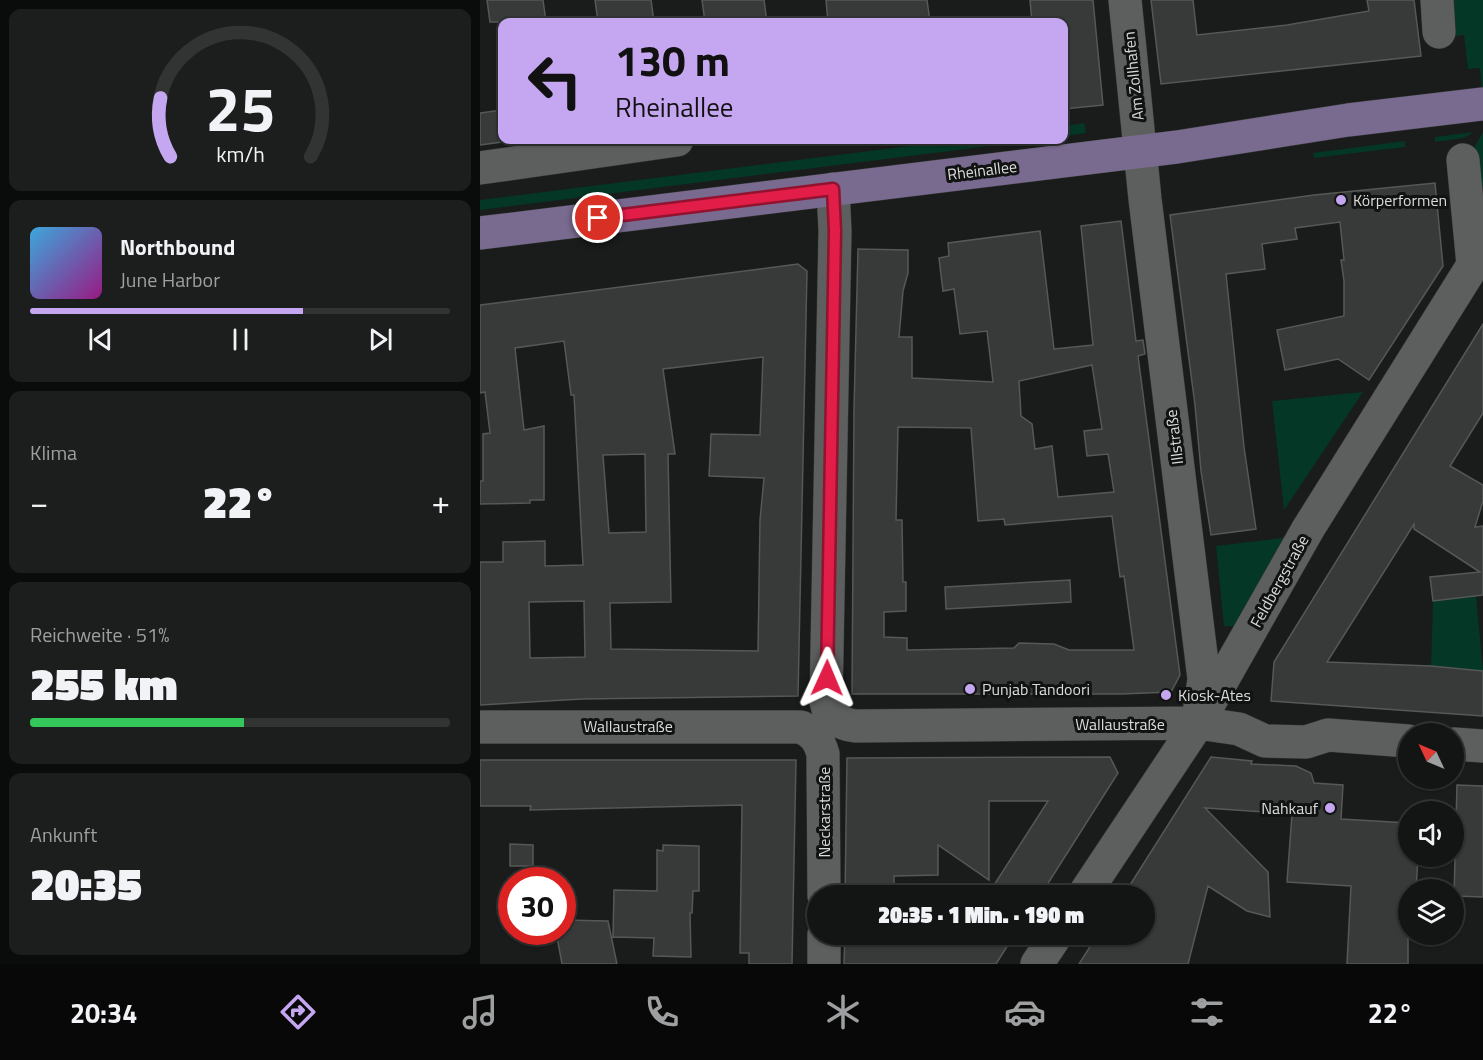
<!DOCTYPE html>
<html lang="de">
<meta charset="utf-8">
<style>
:root{--surface:#131514;--page:#1c1e1d;--text:#f1f3f6;--muted:#9d9fa0;--line:#323434;--accent:#c5a7f1}
body{margin:0;font-family:"Titillium Web",sans-serif;background:var(--page);color:var(--text);height:100vh;display:flex;flex-direction:column;font-size:22px;white-space:nowrap}
*{box-sizing:border-box;margin:0}
p{font-size:20px;color:var(--muted)}
.icon{flex:none;width:33px;height:33px;fill:none;stroke:currentColor;stroke-width:2;stroke-linecap:round;stroke-linejoin:round}
.map{position:relative;flex:1;overflow:hidden}
.sheet{display:flex;flex-direction:column;gap:9px;padding:9px;background:#0a0c0b;width:480px}
.sheet>*{flex:none}
.top-card{position:absolute;left:18px;top:18px;width:570px;height:126px;border-radius:12px;box-shadow:0 2px 4px #0004,0 0 0 2px var(--line);background:#c5a7f1;color:#111;overflow:hidden}
.needle{width:39px;rotate:314deg}
.controls{position:absolute;left:918px;top:723px;display:grid;gap:12px}
.controls a{display:grid;place-items:center;width:66px;height:66px;border-radius:50%;background:var(--surface);box-shadow:0 2px 4px #0004,0 0 0 2px var(--line);font-size:30px}
.speed{position:absolute;left:18px;top:867px;display:flex;gap:12px;font-size:30px;font-weight:700;text-align:center}
.speed>*{display:grid;place-content:center;width:78px;height:78px;border-radius:50%;background:var(--surface);box-shadow:0 2px 4px #0004,0 0 0 2px var(--line);line-height:1}
.speed .limit{border:9px solid #d22;background:#fff;color:#111}
.pin{position:absolute;display:grid;place-items:center;width:51px;height:51px;color:#fff;margin:-26px;border:3px solid #fff;border-radius:50%;box-shadow:0 2px 6px #0007}
.me{position:absolute;width:66px;margin:-33px;rotate:1deg;stroke-linejoin:round;filter:drop-shadow(0 0 4px #0008)}
.turn{display:flex;align-items:center;gap:21px;height:126px;padding:0 18px;font-size:27px}
.turn .icon{width:78px;height:78px;stroke-width:2.5}
.turn b{display:block;font-size:42px;line-height:51px}
.big{font-size:45px;font-weight:800;line-height:1.1}
.sheet .card{flex:1;display:flex;flex-direction:column;justify-content:center;gap:9px;min-width:0;padding:0 21px;border-radius:12px;background:var(--page)}
.sheet .dial{align-items:center;gap:0}
.dial svg{height:156px;overflow:visible;fill:none;stroke:var(--line);stroke-width:7;stroke-linecap:round;text-anchor:middle}
.dial text{fill:var(--text);stroke:none}
.song{display:flex;align-items:center;gap:18px}
.cover{width:72px;height:72px;border-radius:9px;background:linear-gradient(135deg,hsl(200 70% 55%),hsl(310 70% 35%))}
.played{height:6px;border-radius:3px;background:linear-gradient(90deg,var(--accent) 65%,var(--line) 65%)}
.keys{display:flex;justify-content:space-around;direction:ltr}
.heat{display:flex;justify-content:space-between;align-items:center;font-size:33px;direction:ltr}
.charge{height:9px;border-radius:4px;background:linear-gradient(90deg,#34c759 51%,var(--line) 0)}
.trip{position:absolute;left:327px;top:885px;width:348px;height:60px;border-radius:30px;background:var(--surface);box-shadow:0 2px 4px #0004,0 0 0 2px var(--line);font-weight:800;line-height:60px;text-align:center}
.tabs{display:flex;height:96px;justify-content:space-around;align-items:center;background:#080808;color:var(--muted)}
.tabs .icon{width:42px;height:42px}
.tabs .active{color:var(--accent)}
.tabs b{font-size:27px;color:var(--text)}
main{display:flex;flex:1;min-height:0}
.map>svg:first-child{display:block}
.green{fill:#043725}
.building{fill:#373a38;stroke:#555857;stroke-width:1.5;fill-rule:evenodd}
.lines{fill:none;stroke-linecap:round;stroke-linejoin:round}
.minor-casing{stroke:#343635;stroke-width:34}
.major-casing{stroke:#343635;stroke-width:34}
.minor{stroke:#5c5f5d;stroke-width:33}
.major{stroke:#796a8f;stroke-width:33}
.route-casing{stroke:#92132f;stroke-width:15}
.route{stroke:#e11d48;stroke-width:10}
.poi-dot{fill:#c5a7f1;stroke:#101312;stroke-width:2}
.labels{text-anchor:middle;dominant-baseline:central;stroke-width:6;stroke-linejoin:round;paint-order:stroke}
.street-label{font-size:16px;fill:#dadbda;stroke:#101312}
.poi-label{font-size:16px;fill:#dadbda;stroke:#101312;text-anchor:start}
</style>
<main>
<section class="sheet">
<div class="card dial"><svg viewBox="0 0 100 80">
<path d="M14 69A42 42 0 1 1 86 69"/>
<path d="M14 69A42 42 0 0 1 9 39" stroke="#c5a7f1"/>
<text x="50" y="56" font-size="32" font-weight="700">25</text>
<text x="50" y="72" font-size="11">km/h</text>
</svg></div>
<div class="card">
<div class="song"><i class="cover"></i><div><b>Northbound</b><p>June Harbor</p></div></div>
<div class="played"></div>
<div class="keys"><svg class="icon" aria-label="previous" viewBox="0 0 24 24"><path d="M18 5L8 12l10 7zM5 5v14"/></svg><svg class="icon" aria-label="pause" viewBox="0 0 24 24"><path d="M8 5v14M16 5v14"/></svg><svg class="icon" aria-label="next" viewBox="0 0 24 24"><path d="M6 5l10 7-10 7zM19 5v14"/></svg></div>
</div>
<div class="card"><p>Klima</p>
<div class="heat"><a>−</a><b class="big">22°</b><a>+</a></div>
</div>
<div class="card"><p>Reichweite · 51%</p><b class="big">255 km</b><div class="charge"></div></div>
<div class="card"><p>Ankunft</p><b class="big">20:35</b></div>
</section>
<div class="map">
<svg width="1003" height="964" viewBox="0 0 1003 964">
<rect width="100%" height="100%" fill="#191c1b"/>
<!-- green -->
<path class="green" d="M958,0H1003V101L1000,68L988,69L984,35L961,38Z
M604,123L606,133L584,136V126Z
M994,132L984,138L955,142V137Z
M1003,132V224L994,148Z
M478,140H558L0,210V200Z
M925,141V147L834,158L833,153Z
M883,392L804,510L792,401Z
M811,537L755,626H744L736,546Z
M996,596L1003,671L951,666L953,601Z"/>
<!-- building -->
<path class="building" d="M7,0H63L66,22H10Z
M115,0H171L174,22H118Z
M222,0H284L287,22H225Z
M346,0H447L450,22H348Z
M550,0H613L623,105L584,109V22H552Z
M671,0H713L717,35L807,25L889,11L887,0H934L941,56L681,84Z
M22,110V142L0,145V113Z
M955,183L963,266L889,380L858,359L805,370L797,330L864,316V281L861,260H864L860,222L815,228L817,239L782,244L785,269L746,274L764,447L776,529L731,535L721,471L715,405L690,215L834,195Z
M641,221L656,341L663,340L665,354L658,356L700,675L691,692L641,694H372L374,409L378,249L428,250V273L423,291L419,337H432V378L513,382L507,331L480,334L474,289L463,291L459,258L469,256L468,243L560,231L574,349L613,345L601,226ZM612,365L622,429L604,431L607,456L628,454L634,492L578,497L572,446L555,449L552,424L541,416L539,381ZM418,427L491,428L498,521L524,519L525,525L632,516L640,577L644,576L654,650H589L574,644L539,643L534,648L427,650V638L404,637V612L426,611V582H423L422,520H416Z
M318,264L327,271L318,696L102,699L0,705V562H23V542L65,541V566L103,565L94,395H91L84,341L35,348L44,430L64,426V500H50V503L0,504V481H3V434L10,433L5,392L0,393V305ZM283,357L280,435L231,434L230,457L229,476L284,478L280,520L278,651L131,649L130,603L191,602L188,454H195L183,369ZM165,454L166,532L129,533L123,455ZM104,601L105,657L50,658L49,602Z
M1003,324V413L970,466L1003,485V501L995,527L1003,526V595L953,601L950,577L1000,572L934,529V524L847,662L951,666L1003,671V716L791,701L794,662Z
M590,580L591,602L466,609L465,587Z
M630,757L638,773L560,896H507L568,801H509V880L458,845V875L414,876V896H365L367,758Z
M731,757L772,761L771,764L816,766L831,773L834,783L863,785L861,819L928,823V856H938L936,890H928V964H867L871,886L807,882L812,814L725,808L788,872L790,917L767,911L728,886L708,964H599L618,934H664V896H643Z
M0,760H316L312,964H269V953H260L262,805L50,810L51,806H0Z
M977,785L1003,786V897L974,896Z
M30,844L53,845V866H30Z
M183,845L219,846V891H213L212,913H210L211,957L173,956L174,938L133,937L134,890L177,891V850L183,851Z
M82,920L128,921L137,964H82L76,932H82Z
M365,934H535L516,964H364Z"/>
<g class="lines">
<defs>
<path id="minor" d="M645,0L665,199L724,679L719,713
M957,0L959,32
M983,160L993,265L1001,264
M0,168L197,140
M353,189L355,231L346,702C349,717 360,724 375,726L718,723L759,729L785,741L826,742L848,735L928,741
M0,727H321C334,733 339,740 343,754L344,896
M974,744L1003,746
M603,896L718,723L828,529L1003,249
M344,934V964
M557,964L577,934"/>
<path id="major" d="M0,233L697,147L868,120L1003,104"/>
</defs>
<!-- minor casing -->
<use href="#minor" class="minor-casing"/>
<!-- major casing -->
<use href="#major" class="major-casing"/>
<!-- minor -->
<use href="#minor" class="minor"/>
<!-- major -->
<use href="#major" class="major"/>
</g>
<g class="lines">
<defs>
<path id="route" d="M118,218L353,189L355,231L347,678"/>
</defs>
<!-- route casing -->
<use href="#route" class="route-casing"/>
<!-- route -->
<use href="#route" class="route"/>
</g>
<!-- markers -->
<g class="poi-dot">
<circle cx="861" cy="200" r="6"/>
<circle cx="490" cy="689" r="6"/>
<circle cx="686" cy="695" r="6"/>
<circle cx="850" cy="808" r="6"/>
</g>
<g class="labels">
<!-- street labels -->
<g class="street-label">
<text transform="translate(653 76) rotate(-96)">Am Zollhafen</text>
<text transform="translate(502 170) rotate(-7)">Rheinallee</text>
<text transform="translate(694 437) rotate(-97)">Illstraße</text>
<text transform="translate(799 581) rotate(-61)">Feldbergstraße</text>
<text x="640" y="724">Wallaustraße</text>
<text x="148" y="726">Wallaustraße</text>
<text transform="translate(344 812) rotate(-90)">Neckarstraße</text>
</g>
<!-- poi labels -->
<g class="poi-label">
<text x="873" y="200">Körperformen</text>
<text x="502" y="689">Punjab Tandoori</text>
<text x="698" y="695">Kiosk-Ates</text>
<text x="838" y="808" text-anchor="end">Nahkauf</text>
</g>
</g>
</svg>
<div class="controls">
<a><svg class="needle" viewBox="-14 -14 28 28"><path d="M0-13l5 13h-10z" fill="#e53935"/><path d="M0 13l5-13h-10z" fill="#9d9fa0"/></svg></a>
<a><svg class="icon" aria-label="sound" viewBox="0 0 24 24"><path d="M4 9h4l5-4v14l-5-4H4zM17 9q2 3 0 6"/></svg></a>
<a><svg class="icon" aria-label="layers" viewBox="0 0 24 24"><path d="M12 4l9 5-9 5-9-5zM3 14l9 5 9-5"/></svg></a>
</div>
<div class="speed"><div class="limit">30</div></div>
<div class="pin" style="left:118px;top:218px;background:#d93025"><svg class="icon" aria-label="arrive" viewBox="0 0 24 24"><path d="M6 21V4h12l-3 4 3 4H6"/></svg></div>
<svg class="me" style="left:347px;top:678px" viewBox="-20 -20 40 40"><path d="M0-17L14 15 0 8-14 15z" fill="#e11d48" stroke="#fff" stroke-width="4"/></svg>
<div class="trip">20:35 · 1 Min. · 190 m</div>
<div class="top-card">
<div class="turn"><svg class="icon" aria-label="left" viewBox="0 0 24 24"><path d="M17 20v-9H6M10 6l-5 5 5 5"/></svg><div><b>130 m</b>Rheinallee</div></div>
</div>
</div>
</main>
<nav class="tabs">
<b>20:34</b>
<svg class="icon active" aria-label="directions" viewBox="0 0 24 24"><path d="M12 3l9 9-9 9-9-9zM9 14v-3h6M13 9l2 2-2 2"/></svg>
<svg class="icon" aria-label="music" viewBox="0 0 24 24"><path d="M9 18V5l10-2v13"/><circle cx="6" cy="18" r="3"/><circle cx="16" cy="16" r="3"/></svg>
<svg class="icon" aria-label="phone" viewBox="0 0 24 24"><path d="M5 4h4l2 5-3 2q2 4 5 5l2-3 5 2v4C11 20 4 13 5 4z"/></svg>
<svg class="icon" aria-label="climate" viewBox="0 0 24 24"><path d="M12 3v18M4 7l16 10M4 17L20 7"/></svg>
<svg class="icon" aria-label="car" viewBox="0 0 24 24"><path d="M5 17H2v-5l4-1 3-4h7l3 4 3 1v5h-3M9 17h6M6 11h13"/><circle cx="7" cy="17" r="2"/><circle cx="17" cy="17" r="2"/></svg>
<svg class="icon" aria-label="filters" viewBox="0 0 24 24"><path d="M4 7h16M4 17h16"/><circle cx="9" cy="7" r="2"/><circle cx="15" cy="17" r="2"/></svg>
<b>22°</b>
</nav>
